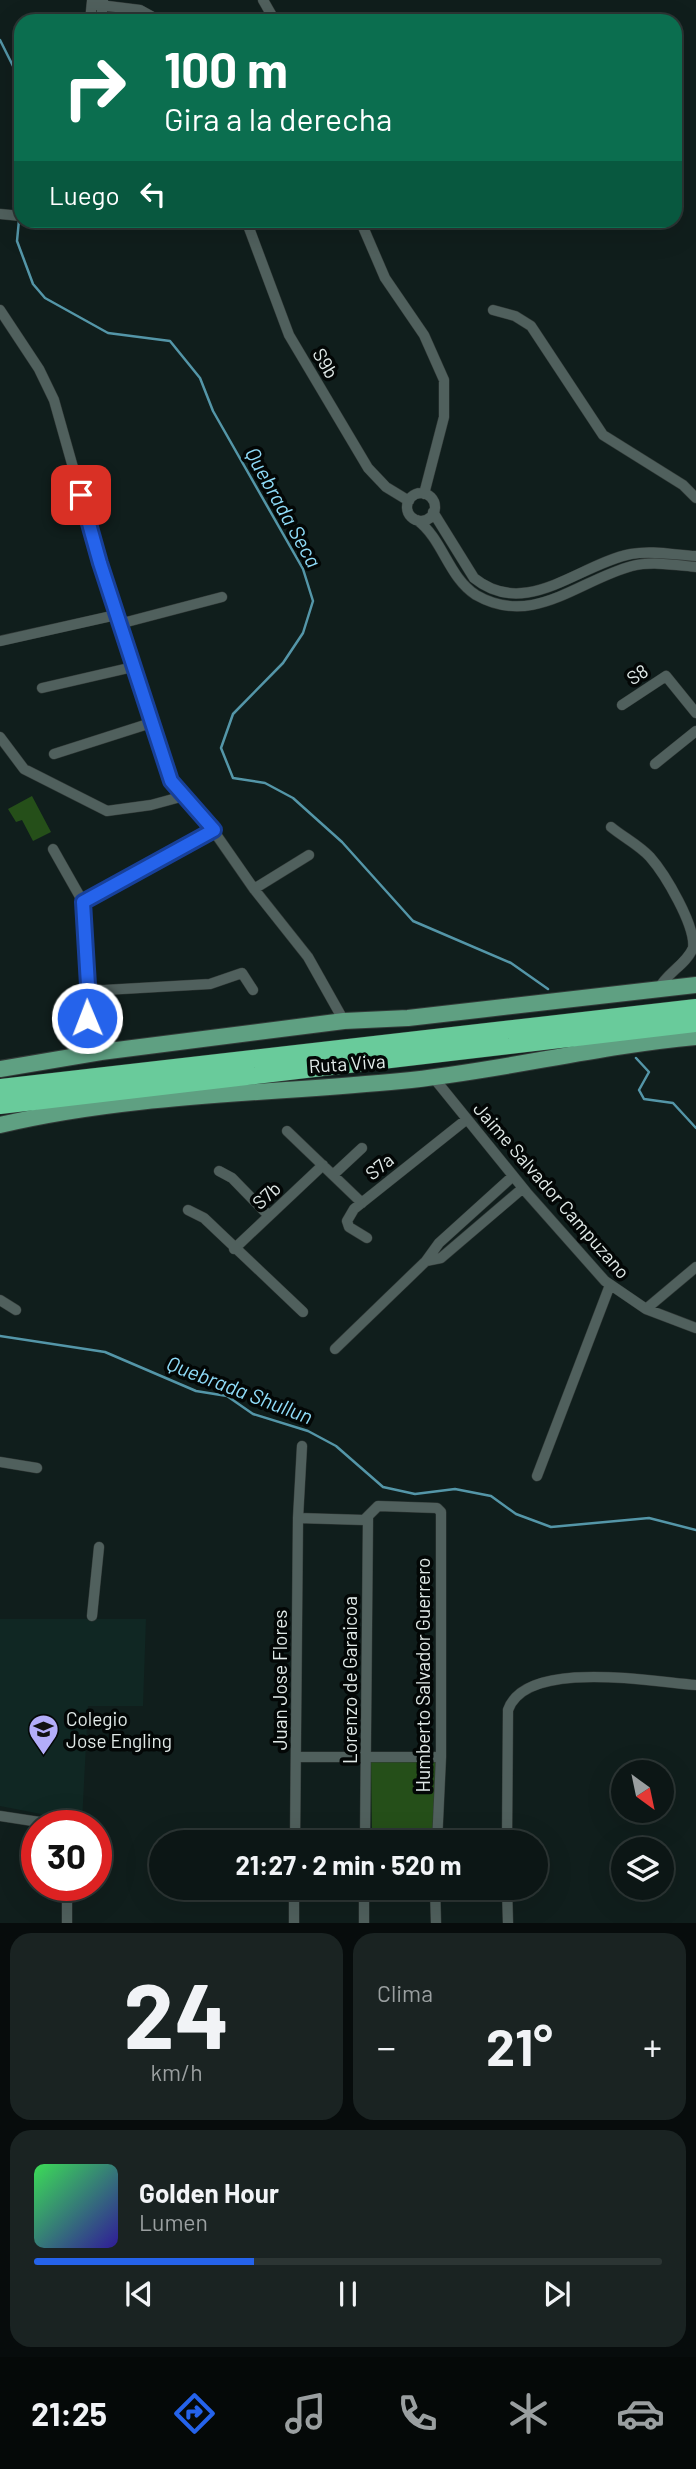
<!DOCTYPE html>
<html lang="es">
<meta charset="utf-8">
<style>
:root{--surface:#0c1615;--page:#1a2322;--text:#f1f3f6;--muted:#9a9fa0;--line:#2c3534;--accent:#2563eb}
body{margin:0;font-family:Barlow,sans-serif;background:var(--page);color:var(--text);height:100vh;display:flex;flex-direction:column;font-size:26px;white-space:nowrap}
*{box-sizing:border-box;margin:0}
p{font-size:23px;color:var(--muted)}
.icon{flex:none;width:38px;height:38px;fill:none;stroke:currentColor;stroke-width:2;stroke-linecap:round;stroke-linejoin:round}
.map{position:relative;height:1923px;overflow:hidden}
.sheet{display:flex;flex-direction:column;gap:10px;padding:10px;background:#070c0c;flex:1}
.sheet>*{flex:none}
.hud{position:absolute;left:14px;top:14px;width:668px;height:214px;border-radius:21px;box-shadow:0 7px 28px #0002,0 0 0 2px var(--line);background:#0b6e4f;color:#fff;overflow:hidden}
.needle{width:46px;rotate:147deg}
.buttons{position:absolute;left:611px;top:1760px;display:grid;gap:14px}
.buttons a{display:grid;place-items:center;width:63px;height:63px;border-radius:50%;background:var(--surface);box-shadow:0 7px 28px #0002,0 0 0 2px var(--line);font-size:35px}
.speed{position:absolute;left:21px;top:1810px;display:flex;gap:14px;font-size:35px;font-weight:700;text-align:center}
.speed>*{display:grid;place-content:center;width:91px;height:91px;border-radius:50%;background:var(--surface);box-shadow:0 7px 28px #0002,0 0 0 2px var(--line);line-height:1}
.speed .limit{border:10px solid #d22;background:#fff;color:#111}
.pin{position:absolute;display:grid;place-items:center;width:60px;height:60px;color:#fff;margin:-30px;border-radius:14px;box-shadow:0 4px 10px #0006}
.me{position:absolute;width:77px;margin:-38px;rotate:359deg;stroke-linejoin:round;filter:drop-shadow(0 0 5px #0008)}
.turn{display:flex;align-items:center;gap:24px;height:147px;padding:0 35px;font-size:32px}
.turn .icon{width:91px;height:91px;stroke-width:2.5}
.turn b{display:block;font-size:49px;line-height:60px}
.then{display:flex;align-items:center;height:66px;padding:0 35px;background:#0003;gap:14px;font-size:26px}
.big{font-size:52px;font-weight:700;line-height:1.1}
.sheet .card{flex:1;display:flex;flex-direction:column;justify-content:center;gap:10px;min-width:0;padding:0 24px;border-radius:21px;background:var(--page)}
.sheet .dial{align-items:center;gap:0}
.dial b{font-size:91px;line-height:1}
.song{display:flex;align-items:center;gap:21px}
.cover{width:84px;height:84px;border-radius:10px;background:linear-gradient(135deg,hsl(130 70% 55%),hsl(250 70% 35%))}
.played{height:7px;border-radius:4px;background:linear-gradient(90deg,var(--accent) 35%,var(--line) 35%)}
.keys{display:flex;justify-content:space-around;direction:ltr}
.heat{display:flex;justify-content:space-between;align-items:center;font-size:38px;direction:ltr}
.sheet .tiles{flex:1;display:grid;gap:10px;grid-template-columns:1fr 1fr}
.card:last-child{grid-column:span 2}
.trip{position:absolute;left:149px;top:1830px;width:399px;height:70px;border-radius:35px;background:var(--surface);box-shadow:0 7px 28px #0002,0 0 0 2px var(--line);font-weight:700;line-height:70px;text-align:center}
.dock{display:flex;height:112px;justify-content:space-around;align-items:center;background:#050908;color:var(--muted)}
.dock .icon{width:49px;height:49px}
.dock .selected{color:var(--accent)}
.dock b{font-size:32px;color:var(--text)}
.map>svg:first-child{display:block}
.built{fill:#102723}
.green{fill:#254f19}
.lines{fill:none;stroke-linecap:round;stroke-linejoin:round}
.stream{stroke:#5496a8;stroke-width:2.5}
.street-casing{stroke:#323a38;stroke-width:11}
.primary-casing{stroke:#323a38;stroke-width:18}
.highway-casing{stroke:#323a38;stroke-width:19}
.street{stroke:#50605d;stroke-width:10}
.primary{stroke:#5fa082;stroke-width:16}
.highway{stroke:#69cb9b;stroke-width:18}
.route-casing{stroke:#184099;stroke-width:18}
.route{stroke:#2563eb;stroke-width:12}
.labels{text-anchor:middle;dominant-baseline:central;stroke-width:7;stroke-linejoin:round;paint-order:stroke}
.street-label{font-size:19px;fill:#e1eae8;stroke:#030706}
.poi-label{font-size:19px;fill:#e1eae8;stroke:#030706;text-anchor:start}
.water-label{font-size:21px;font-style:italic;fill:#8fdbf8;stroke:#030706}
</style>
<div class="map">
<svg width="696" height="1923" viewBox="0 0 696 1923">
<rect width="100%" height="100%" fill="#101e1c"/>
<!-- built -->
<path class="built" d="M0,1619H146L143,1706H88L82,1822L0,1806Z"/>
<!-- green -->
<path class="green" d="M32,796L51,832L33,841L22,820L16,822L8,809Z
M437,1760L433,1843H372L371,1762Z"/>
<g class="lines">
<!-- stream -->
<path class="stream" d="M0,40L21,82
M20,214L21,200
M19,220L17,241L33,284L45,298L108,333L170,341L200,378L213,411L303,569L313,601L303,633L283,663L233,714L221,748L233,778L265,783L293,798L342,842L413,921L511,963L548,989
M636,1058L649,1072L639,1090L644,1099L673,1103L696,1128
M0,1336L105,1352L196,1391L227,1396L253,1414L308,1431L336,1446L383,1487L415,1494L455,1489L491,1496L516,1514L551,1527L649,1518L696,1530"/>
<defs>
<path id="street" d="M263,0L275,21
M92,4L140,10L160,21
M90,21L92,1
M101,21L103,1
M0,214L21,216
M246,220L289,335L368,468L386,487L409,501
M360,220L385,278L424,335L444,380V417L424,494
M0,310L39,369L54,400L100,563L171,781L213,830L254,889L308,957L344,1021
M493,310L515,316L531,326L603,435L683,485L696,498
M407 507a14 14 0 1 1 28 0a14 14 0 1 1-28 0Z
M433,512L474,578C526,620 579,564 631,554C652,550 675,555 696,556
M417,520C443,539 448,577 476,595C533,628 579,580 632,566C652,561 675,565 696,567
M119,624L222,597
M0,641L116,615
M42,688L133,667
M622,705L666,676L696,713
M0,737L24,769L107,811L151,805L184,796
M54,754L151,723
M655,764L696,731
M611,827C623,837 639,845 650,857C665,874 696,926 693,948C686,965 666,973 658,990
M53,849L83,902L89,1002L87,1018
M254,889L309,855
M83,902L213,830
M87,991L210,984L242,973L253,990
M433,1077L527,1193L605,1281L646,1309L696,1328
M287,1131L362,1203
M219,1171L232,1178L269,1216
M333,1175L362,1148
M188,1210L204,1218L303,1312
M367,1238L349,1227L347,1221L354,1209L467,1119
M234,1249L323,1165
M426,1261L441,1258L523,1188
M0,1300L16,1310
M646,1309L696,1267
M335,1349L426,1261L439,1243L513,1176
M0,1462L37,1468
M537,1476L610,1285
M298,1518L364,1520L378,1506L437,1508L441,1512V1757L437,1843
M92,1616L99,1547
M296,1757H441
M0,1816L59,1825
M295,1843L298,1518L302,1446
M365,1843L368,1518
M507,1843L508,1710C526,1658 653,1682 696,1685
M435,1888L436,1923
M507,1888L508,1923
M67,1923V1885
M294,1923V1888
M364,1923V1888"/>
<path id="primary" d="M0,1069L101,1052L344,1021L408,1018L696,985
M0,1125C132,1094 267,1094 401,1081C500,1071 597,1046 696,1037"/>
<path id="highway" d="M0,1088L696,1008
M0,1105L696,1023"/>
</defs>
<!-- street casing -->
<use href="#street" class="street-casing"/>
<!-- primary casing -->
<use href="#primary" class="primary-casing"/>
<!-- highway casing -->
<use href="#highway" class="highway-casing"/>
<!-- street -->
<use href="#street" class="street"/>
<!-- primary -->
<use href="#primary" class="primary"/>
<!-- highway -->
<use href="#highway" class="highway"/>
</g>
<g class="lines">
<defs>
<path id="route" d="M81,495L100,563L171,781L214,830L83,902L89,1002L87,1018"/>
</defs>
<!-- route casing -->
<use href="#route" class="route-casing"/>
<!-- route -->
<use href="#route" class="route"/>
</g>
<!-- icons -->
<defs>
<symbol id="school-pin" viewBox="-11 -11 22 30"><path d="M0 17L-7.5 6A9.5 9.5 0 1 1 7.5 6Z" fill="#b3adf9" stroke="#030706"/><path d="M0-5L7-2L0 1L-7-2ZM-4 1L0 2.5L4 1V4Q0 6-4 4Z" fill="#111"/></symbol>
</defs>
<g fill-rule="evenodd">
<use href="#school-pin" x="26" y="1712" width="35" height="47"/>
</g>
<g class="labels">
<!-- street labels -->
<g class="street-label">
<text transform="translate(326 363) rotate(60)">S9b</text>
<text transform="translate(637 674) rotate(-33)">S8</text>
<text transform="translate(347 1063) rotate(-4)">Ruta Viva</text>
<text transform="translate(379 1166) rotate(-39)">S7a</text>
<text transform="translate(552 1190) rotate(49)">Jaime Salvador Campuzano</text>
<text transform="translate(266 1195) rotate(-43)">S7b</text>
<text transform="translate(422 1675) rotate(-90)">Humberto Salvador Guerrero</text>
<text transform="translate(279 1680) rotate(-90)">Juan Jose Flores</text>
<text transform="translate(349 1680) rotate(-90)">Lorenzo de Garaicoa</text>
</g>
<!-- poi labels -->
<g class="poi-label">
<text x="66" y="1718">Colegio<tspan x="66" dy="22">Jose Engling</tspan></text>
</g>
<!-- water labels -->
<g class="water-label">
<text transform="translate(284 507) rotate(61)">Quebrada Seca</text>
<text transform="translate(240 1389) rotate(21)">Quebrada Shullun</text>
</g>
</g>
</svg>
<div class="buttons">
<a><svg class="needle" viewBox="-14 -14 28 28"><path d="M0-13l5 13h-10z" fill="#e53935"/><path d="M0 13l5-13h-10z" fill="#9a9fa0"/></svg></a>
<a><svg class="icon" aria-label="layers" viewBox="0 0 24 24"><path d="M12 4l9 5-9 5-9-5zM3 14l9 5 9-5"/></svg></a>
</div>
<div class="speed"><div class="limit">30</div></div>
<div class="pin" style="left:81px;top:495px;background:#d93025"><svg class="icon" aria-label="arrive" viewBox="0 0 24 24"><path d="M6 21V4h12l-3 4 3 4H6"/></svg></div>
<svg class="me" style="left:87px;top:1018px" viewBox="-20 -20 40 40"><circle r="17" fill="#2563eb" stroke="#fff" stroke-width="3"/><path d="M0-11L8 9 0 5-8 9z" fill="#fff"/></svg>
<div class="trip">21:27 · 2 min · 520 m</div>
<div class="hud">
<div class="turn"><svg class="icon" aria-label="right" viewBox="0 0 24 24"><path d="M7 20v-9h11M14 6l5 5-5 5"/></svg><div><b>100 m</b>Gira a la derecha</div></div>
<div class="then">Luego<svg class="icon" aria-label="left" viewBox="0 0 24 24"><path d="M17 20v-9H6M10 6l-5 5 5 5"/></svg></div>
</div>
</div>
<section class="sheet">
<div class="tiles">
<div class="card dial"><b>24</b><p>km/h</p></div>
<div class="card"><p>Clima</p>
<div class="heat"><a>−</a><b class="big">21°</b><a>+</a></div>
</div>
<div class="card">
<div class="song"><i class="cover"></i><div><b>Golden Hour</b><p>Lumen</p></div></div>
<div class="played"></div>
<div class="keys"><svg class="icon" aria-label="previous" viewBox="0 0 24 24"><path d="M18 5L8 12l10 7zM5 5v14"/></svg><svg class="icon" aria-label="pause" viewBox="0 0 24 24"><path d="M8 5v14M16 5v14"/></svg><svg class="icon" aria-label="next" viewBox="0 0 24 24"><path d="M6 5l10 7-10 7zM19 5v14"/></svg></div>
</div>
</div>
</section>
<nav class="dock">
<b>21:25</b>
<svg class="icon selected" aria-label="directions" viewBox="0 0 24 24"><path d="M12 3l9 9-9 9-9-9zM9 14v-3h6M13 9l2 2-2 2"/></svg>
<svg class="icon" aria-label="music" viewBox="0 0 24 24"><path d="M9 18V5l10-2v13"/><circle cx="6" cy="18" r="3"/><circle cx="16" cy="16" r="3"/></svg>
<svg class="icon" aria-label="phone" viewBox="0 0 24 24"><path d="M5 4h4l2 5-3 2q2 4 5 5l2-3 5 2v4C11 20 4 13 5 4z"/></svg>
<svg class="icon" aria-label="climate" viewBox="0 0 24 24"><path d="M12 3v18M4 7l16 10M4 17L20 7"/></svg>
<svg class="icon" aria-label="car" viewBox="0 0 24 24"><path d="M5 17H2v-5l4-1 3-4h7l3 4 3 1v5h-3M9 17h6M6 11h13"/><circle cx="7" cy="17" r="2"/><circle cx="17" cy="17" r="2"/></svg>
</nav>
